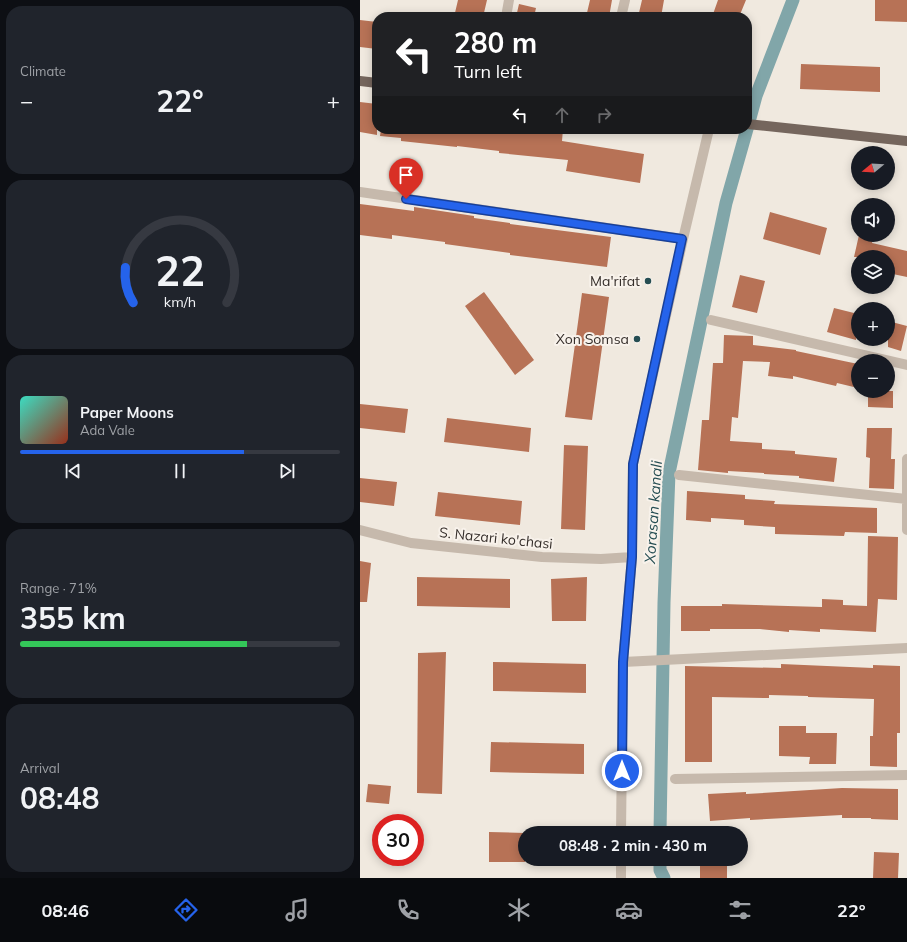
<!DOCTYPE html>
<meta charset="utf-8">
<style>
:root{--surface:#171b24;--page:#20242c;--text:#f1f3f6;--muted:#9ea1a6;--line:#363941;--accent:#2563eb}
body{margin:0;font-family:Mulish,sans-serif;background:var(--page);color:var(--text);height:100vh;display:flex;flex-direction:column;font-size:15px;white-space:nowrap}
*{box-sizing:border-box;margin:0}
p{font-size:13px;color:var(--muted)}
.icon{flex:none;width:22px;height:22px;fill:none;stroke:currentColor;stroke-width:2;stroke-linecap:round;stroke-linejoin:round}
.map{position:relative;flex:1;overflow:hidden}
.sheet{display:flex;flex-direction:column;gap:6px;padding:6px;background:#0d0f14;width:360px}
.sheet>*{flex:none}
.guide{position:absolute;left:12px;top:12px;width:380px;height:122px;border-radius:16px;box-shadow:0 2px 10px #0003;background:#202124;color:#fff;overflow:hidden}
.needle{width:26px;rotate:252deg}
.controls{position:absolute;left:491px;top:146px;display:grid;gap:8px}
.controls a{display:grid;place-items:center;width:44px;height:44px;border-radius:50%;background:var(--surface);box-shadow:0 2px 10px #0003;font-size:20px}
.speed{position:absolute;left:12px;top:814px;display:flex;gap:8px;font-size:20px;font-weight:700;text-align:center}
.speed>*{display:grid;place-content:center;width:52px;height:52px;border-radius:50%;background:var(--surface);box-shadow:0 2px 10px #0003;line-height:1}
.speed .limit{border:6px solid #d22;background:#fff;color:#111}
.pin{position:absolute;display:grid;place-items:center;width:34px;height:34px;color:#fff;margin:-41px -17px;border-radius:50% 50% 50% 0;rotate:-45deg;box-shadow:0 0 4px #0007}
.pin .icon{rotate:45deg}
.me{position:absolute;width:44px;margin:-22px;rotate:0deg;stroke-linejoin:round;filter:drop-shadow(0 0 3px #0008)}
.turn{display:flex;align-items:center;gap:14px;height:84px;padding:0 16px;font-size:18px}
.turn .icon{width:52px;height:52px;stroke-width:2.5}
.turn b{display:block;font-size:28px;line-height:34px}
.lanes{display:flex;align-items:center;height:38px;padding:0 16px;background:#0003;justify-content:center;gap:20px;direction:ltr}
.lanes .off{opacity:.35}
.big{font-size:30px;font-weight:700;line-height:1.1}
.sheet .card{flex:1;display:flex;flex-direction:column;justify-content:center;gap:6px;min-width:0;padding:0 14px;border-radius:16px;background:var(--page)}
.sheet .dial{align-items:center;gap:0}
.dial svg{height:104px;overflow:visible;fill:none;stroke:var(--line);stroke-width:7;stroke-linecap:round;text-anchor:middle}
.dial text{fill:var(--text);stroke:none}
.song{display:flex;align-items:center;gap:12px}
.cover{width:48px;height:48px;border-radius:6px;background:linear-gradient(135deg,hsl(170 70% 55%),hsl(10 70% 35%))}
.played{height:4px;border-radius:2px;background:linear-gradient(90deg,var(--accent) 70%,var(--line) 70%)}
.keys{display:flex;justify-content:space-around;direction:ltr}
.heat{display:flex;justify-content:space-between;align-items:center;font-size:22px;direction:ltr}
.charge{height:6px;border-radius:3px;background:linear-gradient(90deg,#34c759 71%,var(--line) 0)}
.trip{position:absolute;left:158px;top:826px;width:230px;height:40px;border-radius:20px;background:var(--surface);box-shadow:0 2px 10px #0003;font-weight:700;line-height:40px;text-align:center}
.menu{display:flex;height:64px;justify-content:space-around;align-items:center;background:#090b0e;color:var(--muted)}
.menu .icon{width:28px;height:28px}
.menu .on{color:var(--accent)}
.menu b{font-size:18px;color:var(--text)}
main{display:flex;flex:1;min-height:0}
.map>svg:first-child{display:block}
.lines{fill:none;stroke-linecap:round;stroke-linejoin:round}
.canal{stroke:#81a6a9;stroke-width:13}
.building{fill:#b77256}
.minor{stroke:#c6b9ac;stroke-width:10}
.primary{stroke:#75665d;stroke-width:10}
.route-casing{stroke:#184099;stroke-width:10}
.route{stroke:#2563eb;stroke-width:7}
.poi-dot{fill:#254d52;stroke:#f8f2eb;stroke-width:1.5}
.labels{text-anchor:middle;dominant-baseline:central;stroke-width:4;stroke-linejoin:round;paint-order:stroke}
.poi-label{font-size:14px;fill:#352e2a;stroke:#f8f2eb;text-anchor:end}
.street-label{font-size:14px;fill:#352e2a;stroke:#f8f2eb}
.water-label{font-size:15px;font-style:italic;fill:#254d52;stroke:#f8f2eb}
</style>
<main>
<section class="sheet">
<div class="card"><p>Climate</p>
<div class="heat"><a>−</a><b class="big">22°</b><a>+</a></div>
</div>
<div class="card dial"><svg viewBox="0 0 100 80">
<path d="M14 69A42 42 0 1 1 86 69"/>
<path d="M14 69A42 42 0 0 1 8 42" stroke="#2563eb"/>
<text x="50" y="56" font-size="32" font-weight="700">22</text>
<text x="50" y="72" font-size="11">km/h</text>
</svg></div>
<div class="card">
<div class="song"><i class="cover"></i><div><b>Paper Moons</b><p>Ada Vale</p></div></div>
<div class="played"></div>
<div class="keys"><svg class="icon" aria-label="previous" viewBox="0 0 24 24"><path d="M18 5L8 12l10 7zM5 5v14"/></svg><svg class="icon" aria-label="pause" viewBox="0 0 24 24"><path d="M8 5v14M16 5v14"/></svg><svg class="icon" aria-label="next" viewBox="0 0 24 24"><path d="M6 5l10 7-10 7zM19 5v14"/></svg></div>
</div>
<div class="card"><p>Range · 71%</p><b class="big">355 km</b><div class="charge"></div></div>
<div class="card"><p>Arrival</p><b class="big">08:48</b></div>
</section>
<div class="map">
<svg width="547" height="878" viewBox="0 0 547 878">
<rect width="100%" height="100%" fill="#f0e9df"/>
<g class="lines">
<!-- canal -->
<path class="canal" d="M387,129L396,96L433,0
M300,833L304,603L309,473L366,203L387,129
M300,859V870L304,878"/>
</g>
<!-- building -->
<path class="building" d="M98,0H127L123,17H94Z
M230,0H252L249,17H226Z
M282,0H304L301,17H278Z
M358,0H386L379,17H352Z
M515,0H547V22L515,21Z
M159,4L176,8L174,17H156Z
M0,20L17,22V49L0,47Z
M441,64L520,67V92L440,89Z
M0,102L17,104V135L0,132Z
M21,129H203L202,141L284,154L280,183L206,171L208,160L139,153V151L97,146V147L41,141V138L20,136Z
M0,204L54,211V207L114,216V218L150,223V224L251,237L247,267L150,255V253L85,244V242L32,235V239L0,235Z
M410,212L467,228L460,255L403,239Z
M499,235L513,238L512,243L547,251V277L528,273V257H494Z
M380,275L405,281L397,313L372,307Z
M124,292L174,360L155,375L105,306Z
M222,293L249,297L232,420L205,417Z
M474,308L498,314V339L496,338V340L467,332Z
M528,321L547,326L541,351L528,347Z
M364,335L393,336V345L436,350V351L498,364V388L477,383L476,386L433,376V379L408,376L410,362L383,361L378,418L372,417L370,441L402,443V449L435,451V454L477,458L474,482L439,478V476L404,474V473L368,471V473L338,470L342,420H349L353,363H363Z
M508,391H533V408L508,407Z
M0,404L48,409L45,433L0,428Z
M87,418L171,428L169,452L84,442Z
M507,428H532L531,459H535L534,489L509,488L510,458L506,457Z
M204,445L228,446L225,530L201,529Z
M0,478L37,482L34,506L0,502Z
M327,491L385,495V499L415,501L414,504L517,508V533L485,532L484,536L415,534V527L384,525V520L351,518V522L326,520Z
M78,492L162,501L160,525L75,516Z
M508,536L538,537L537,600L518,599L516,632L460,629V632L429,630V632L400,629H350V631H321V606H362V604L462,607V599L483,600V605L507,606Z
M0,561L11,563L7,602H0Z
M57,577L150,579V608L57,606Z
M227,577L226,621H192L191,579Z
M86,652L82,794L57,793L58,653Z
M133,662L226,664V693L133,691Z
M421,664L513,668V665L540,666V733H537V767L510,766V736H513L514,699L448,697V696L409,695V698L352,697V762H325V666L421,668Z
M419,726H446V733H477L476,764H449L450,757L419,756Z
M131,742L224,744V774L130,772Z
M8,784L31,786L29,804L6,802Z
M482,788L538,789V820L511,819V818H482V815L390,820V818L350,821L348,794L386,792V794Z
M129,832L165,833V862H129Z
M514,852L539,853L538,878H513Z
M340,864H367V878H340Z"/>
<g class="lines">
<!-- minor -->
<path class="minor" d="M146,17L149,0
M261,17L265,0
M0,192L323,239
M351,320L547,365
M547,459V530
M319,475L547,499
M0,530L51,543L182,557L241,559L272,557
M263,662L547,648
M315,779L547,775
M261,833L263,662L272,557L273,464L323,239L349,129
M261,859V878"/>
<!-- primary -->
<path class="primary" d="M0,81L17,83
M387,124L547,141"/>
</g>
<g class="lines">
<defs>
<path id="route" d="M46,199L322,239L273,464L272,557L263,662L262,771"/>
</defs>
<!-- route casing -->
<use href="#route" class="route-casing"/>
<!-- route -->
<use href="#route" class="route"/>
</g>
<!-- markers -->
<g class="poi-dot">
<circle cx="288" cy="281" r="4"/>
<circle cx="277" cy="339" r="4"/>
</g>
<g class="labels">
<!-- poi labels -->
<g class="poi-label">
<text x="280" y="281">Ma'rifat</text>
<text x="269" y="339">Xon Somsa</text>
</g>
<!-- street labels -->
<g class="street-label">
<text transform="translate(136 538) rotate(6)">S. Nazari ko'chasi</text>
</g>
<!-- water labels -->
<g class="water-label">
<text transform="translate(293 512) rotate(-86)">Xorasan kanali</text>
</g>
</g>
</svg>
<div class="controls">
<a><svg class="needle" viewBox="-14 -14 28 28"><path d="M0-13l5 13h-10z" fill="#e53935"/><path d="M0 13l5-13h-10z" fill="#9ea1a6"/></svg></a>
<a><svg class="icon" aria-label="sound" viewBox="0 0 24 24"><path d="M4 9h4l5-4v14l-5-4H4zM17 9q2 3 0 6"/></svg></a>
<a><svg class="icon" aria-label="layers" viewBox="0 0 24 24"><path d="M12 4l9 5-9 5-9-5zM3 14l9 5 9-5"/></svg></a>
<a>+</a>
<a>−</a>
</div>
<div class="speed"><div class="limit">30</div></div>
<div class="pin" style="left:46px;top:199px;background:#d93025"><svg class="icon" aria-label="arrive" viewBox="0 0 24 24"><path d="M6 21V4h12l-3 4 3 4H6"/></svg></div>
<svg class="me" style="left:262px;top:771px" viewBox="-20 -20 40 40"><circle r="17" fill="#2563eb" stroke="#fff" stroke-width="3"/><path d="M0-11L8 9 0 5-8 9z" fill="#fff"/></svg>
<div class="trip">08:48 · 2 min · 430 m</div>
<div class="guide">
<div class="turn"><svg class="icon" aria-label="left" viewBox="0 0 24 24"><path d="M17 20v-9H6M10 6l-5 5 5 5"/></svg><div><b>280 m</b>Turn left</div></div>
<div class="lanes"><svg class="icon" aria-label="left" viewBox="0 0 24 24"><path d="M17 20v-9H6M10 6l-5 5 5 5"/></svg><svg class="icon off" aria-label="ahead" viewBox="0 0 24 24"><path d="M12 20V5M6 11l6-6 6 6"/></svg><svg class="icon off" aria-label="right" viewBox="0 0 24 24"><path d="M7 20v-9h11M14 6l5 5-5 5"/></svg></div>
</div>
</div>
</main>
<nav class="menu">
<b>08:46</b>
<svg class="icon on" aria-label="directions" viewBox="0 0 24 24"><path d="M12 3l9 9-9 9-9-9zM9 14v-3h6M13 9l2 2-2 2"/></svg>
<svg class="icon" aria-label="music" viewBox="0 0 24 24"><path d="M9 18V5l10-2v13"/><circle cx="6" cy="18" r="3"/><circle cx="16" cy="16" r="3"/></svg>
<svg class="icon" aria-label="phone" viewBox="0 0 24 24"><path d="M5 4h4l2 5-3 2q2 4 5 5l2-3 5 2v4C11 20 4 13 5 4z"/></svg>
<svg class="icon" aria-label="climate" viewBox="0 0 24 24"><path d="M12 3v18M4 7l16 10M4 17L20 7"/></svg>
<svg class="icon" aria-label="car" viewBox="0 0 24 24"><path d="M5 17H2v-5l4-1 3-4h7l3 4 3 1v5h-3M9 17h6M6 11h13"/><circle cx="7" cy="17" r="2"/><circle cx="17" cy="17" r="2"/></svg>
<svg class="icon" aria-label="filters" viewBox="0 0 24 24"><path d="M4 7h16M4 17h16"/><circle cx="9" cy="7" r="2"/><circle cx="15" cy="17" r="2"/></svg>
<b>22°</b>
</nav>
